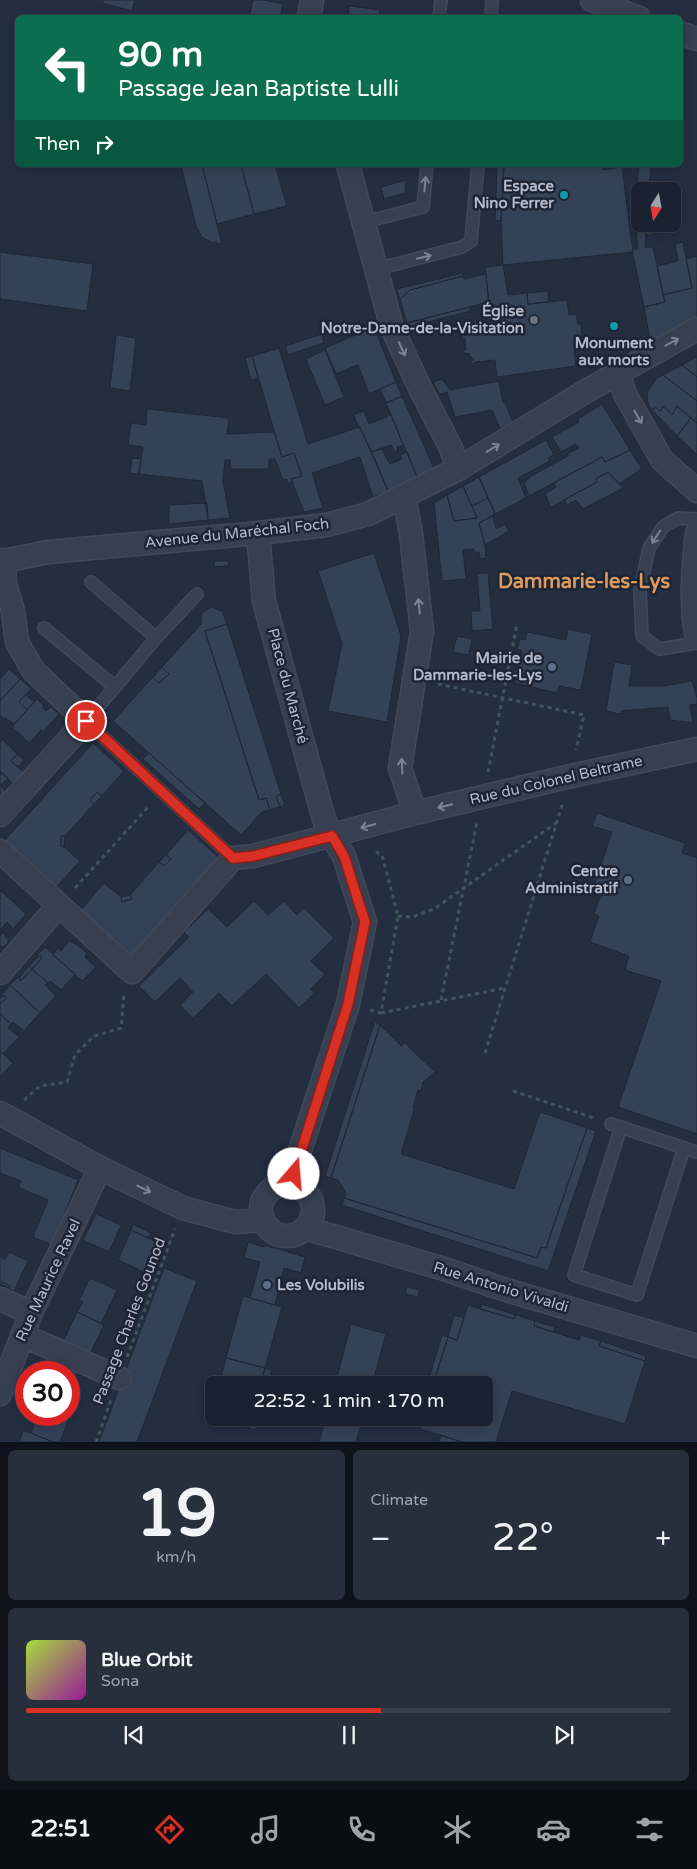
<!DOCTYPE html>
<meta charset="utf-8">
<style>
:root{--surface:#1a2231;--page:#272f3d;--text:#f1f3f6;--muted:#9fa4ab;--line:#383f4d;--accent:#d93025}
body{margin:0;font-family:"Varela Round",sans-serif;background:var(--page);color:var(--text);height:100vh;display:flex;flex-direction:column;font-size:19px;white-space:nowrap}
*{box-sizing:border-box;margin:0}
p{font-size:16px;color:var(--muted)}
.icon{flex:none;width:28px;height:28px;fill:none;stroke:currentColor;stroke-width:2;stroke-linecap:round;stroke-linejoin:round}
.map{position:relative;height:1442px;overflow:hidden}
.details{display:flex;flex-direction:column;gap:8px;padding:8px;background:#0e131b;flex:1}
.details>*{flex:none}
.guide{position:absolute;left:15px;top:15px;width:668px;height:152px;border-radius:8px;box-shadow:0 2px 12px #0003,0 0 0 1px var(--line);background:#0b6e4f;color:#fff;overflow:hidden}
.needle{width:32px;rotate:191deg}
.fabs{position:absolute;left:631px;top:182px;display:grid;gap:10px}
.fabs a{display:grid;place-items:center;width:50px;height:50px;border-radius:8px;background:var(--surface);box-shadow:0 2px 12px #0003,0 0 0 1px var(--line);font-size:25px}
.speed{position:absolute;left:15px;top:1361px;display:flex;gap:10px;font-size:25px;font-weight:700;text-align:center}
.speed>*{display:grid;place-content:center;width:65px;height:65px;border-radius:50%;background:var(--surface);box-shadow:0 2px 12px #0003,0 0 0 1px var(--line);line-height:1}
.speed .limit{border:8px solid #d22;background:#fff;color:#111}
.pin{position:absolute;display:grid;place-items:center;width:42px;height:42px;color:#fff;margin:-21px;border:2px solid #fff;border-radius:50%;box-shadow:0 1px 5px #0007}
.me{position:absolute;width:55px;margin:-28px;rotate:18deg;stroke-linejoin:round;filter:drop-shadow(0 0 4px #0008)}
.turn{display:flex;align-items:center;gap:18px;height:105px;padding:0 20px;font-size:22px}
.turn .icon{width:65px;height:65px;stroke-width:2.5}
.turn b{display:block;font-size:35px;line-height:42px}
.then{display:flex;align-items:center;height:48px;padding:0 20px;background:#0003;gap:10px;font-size:19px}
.big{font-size:38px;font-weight:600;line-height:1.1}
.details .widget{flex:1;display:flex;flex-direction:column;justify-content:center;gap:8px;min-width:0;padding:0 18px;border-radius:8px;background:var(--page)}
.details .dial{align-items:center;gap:0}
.dial b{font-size:65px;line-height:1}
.song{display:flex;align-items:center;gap:15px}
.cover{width:60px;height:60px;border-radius:8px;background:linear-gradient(135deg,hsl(80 70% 55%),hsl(300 70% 35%))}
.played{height:5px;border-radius:2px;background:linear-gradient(90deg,var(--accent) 55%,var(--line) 55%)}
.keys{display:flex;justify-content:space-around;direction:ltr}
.heat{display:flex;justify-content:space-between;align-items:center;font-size:28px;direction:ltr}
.details .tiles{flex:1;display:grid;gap:8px;grid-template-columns:1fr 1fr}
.widget:last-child{grid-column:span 2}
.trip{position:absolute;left:205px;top:1376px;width:288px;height:50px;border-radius:8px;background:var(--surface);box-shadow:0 2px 12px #0003,0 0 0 1px var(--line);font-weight:600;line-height:50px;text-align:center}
.menu{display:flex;height:80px;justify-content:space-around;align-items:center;background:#0a0e14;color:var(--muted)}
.menu .icon{width:35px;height:35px}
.menu .active{color:var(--accent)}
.menu b{font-size:22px;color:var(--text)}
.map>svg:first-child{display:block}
.building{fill:#344257;stroke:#1e2737}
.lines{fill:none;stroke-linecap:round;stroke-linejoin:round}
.lane-casing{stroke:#404959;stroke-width:14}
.street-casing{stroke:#404959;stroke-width:25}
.path{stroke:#3e5659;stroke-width:3;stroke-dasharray:4 4;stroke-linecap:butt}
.lane{stroke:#374050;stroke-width:11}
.street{stroke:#374050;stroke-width:22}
.oneway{stroke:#7b8494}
.route-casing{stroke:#8d1f18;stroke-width:12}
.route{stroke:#d93025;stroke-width:9}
.culture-dot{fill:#0f9aa8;stroke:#1c2535;stroke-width:2}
.worship-dot{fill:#6b7280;stroke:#1c2535;stroke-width:2}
.service-dot{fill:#5c6f8a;stroke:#1c2535;stroke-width:2}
.labels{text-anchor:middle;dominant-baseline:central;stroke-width:5;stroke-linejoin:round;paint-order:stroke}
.poi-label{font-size:15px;font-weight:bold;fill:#b3bbcb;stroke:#1c2535;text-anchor:end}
.street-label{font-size:15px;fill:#b3bbcb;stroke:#1c2535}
.district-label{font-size:20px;font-weight:bold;fill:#dd9a5c;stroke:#1c2535}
</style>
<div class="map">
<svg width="697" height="1442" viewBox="0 0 697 1442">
<rect width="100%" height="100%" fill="#232e41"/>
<!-- building -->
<path class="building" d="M103,0H135L132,11L102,3Z
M253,0H264L283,4L280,18H249Z
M349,6L380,10L379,18H348Z
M181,165H202L222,244L211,242L202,237L196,226Z
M202,165H241L254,214L217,224Z
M241,165H275L287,206L254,214Z
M497,165H504L501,221L495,220Z
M504,165H603V170L622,167L633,252L503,265L501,221Z
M639,165H651L649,191H640V213L634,212L631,184L637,183Z
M406,180L405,193L384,199L381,187Z
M635,223L647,224L645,248L653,247L665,302L644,307L632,250L638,249Z
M647,224H652V236L646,234Z
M683,242L692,288L663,295L657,266L678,261L675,244Z
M0,252L93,264L87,311L0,299Z
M697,256V319L656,342L650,339L644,307L665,302L663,295L692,288L686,259Z
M503,265L508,295L527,293L528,304L567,300L569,315L576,314L578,324H581L582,338H579L581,350L574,351L576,366L497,377L495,360L475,362L473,364L471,363L473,360L468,353L465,354L463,351L466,350L465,339L462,338L463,335L466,336L468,329L465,328L466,325L470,326L491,324L485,267Z
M463,273V276L410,290L400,299L397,289Z
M486,274L489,302L407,323L400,299L410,290L463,276L464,279Z
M548,291L549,302L528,304L527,293Z
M470,307L471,311L408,327L407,323Z
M374,327L396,382L369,394L358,365L336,374L325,348Z
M322,334L324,343L288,355L285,346Z
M116,335L136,338L130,391L110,388Z
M279,348L308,444L360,427L388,491L373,497L360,457L312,473L323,508L304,512L291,479L302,476L294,453L282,457L252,356Z
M325,350L344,397L325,405L306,359Z
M252,356L258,378L251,380L245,358Z
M697,357V377L682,365Z
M682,365L697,377V401L663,375Z
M663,375L697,401V423L677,406L672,415L663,406L660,411L656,407L652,410L649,406L647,399L648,391L656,379Z
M442,379L450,390L499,381L503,403L505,402L513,422L500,429L492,410L455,417L447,392L440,394L433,382Z
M396,382L402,396L386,403L380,389Z
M402,396L434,468L417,477L386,403Z
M602,404L630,450L605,462L602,457L529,496L524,483L531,476L568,456L567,454L579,448L576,444L561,452L552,437L579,422L578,419Z
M663,406L672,415L677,406L691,418L677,436L652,410L656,407L660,411Z
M147,409L229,418L227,434L274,432L282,457L294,453L302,476L291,479L292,482L288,484L287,479L283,480L275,459H269V469H231L230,460H225L223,481L230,518L208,520L202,481L139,474L143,447L128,445L131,423L146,425Z
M364,411L369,424L391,415L403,445L397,447L398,451L395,452L391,445L372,452L353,415Z
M691,418L697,423V455L677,436Z
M546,440L554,455L548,458L550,461L518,478L526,498L495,514L479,477Z
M381,448L390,464L402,459L400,455L407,452L417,477L388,491L372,452Z
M630,450L642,469L619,484L608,472L596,479L597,482L551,507L545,494L556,487L554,483L602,457L605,462Z
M132,458L141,459L139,474L130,473Z
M608,472L623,488L583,509L576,500L567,505L564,500L597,482L596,479Z
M479,477L488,498L472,506L463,486Z
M463,486L477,518L454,521L447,495Z
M447,495L454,521L477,518L472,506L488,498L495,514L479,523L485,545L486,558L480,559L479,552H474V549L463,550L466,579L442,581L434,503Z
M207,503L208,520L169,524V505Z
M493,516L496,529L505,524L509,531L485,545L479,523Z
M374,553L401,636L387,722L328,711L342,644L318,571Z
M214,561H228L229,566L214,567Z
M488,573L493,629L472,631L471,611H480L477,574Z
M211,607L222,611L227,624L205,631L259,800L266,798L270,810L262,812L241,835L113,721L153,677L159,683L169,674L162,667L201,624L202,613Z
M227,624L281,794L276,796L280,807L270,810L266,798L259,800L205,631Z
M568,629L592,634L581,690L559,686L557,693L515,683L522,651L517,649L520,639L525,640L527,632L566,640Z
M457,636L472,639L469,655L453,652Z
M614,662L632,665L629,686H664L692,681L697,698V704L690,705L693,723L670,720L668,707L621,711V714L606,711Z
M162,667L169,674L159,683L153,677Z
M9,669L20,679L0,701V679Z
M20,679L31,689L19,702L27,710L14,724L6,718L4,719L0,715V701Z
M26,695L34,702L27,710L19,702Z
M37,699L44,706L43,708L46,711L51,707L59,714L43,732L41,730L29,743L12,727Z
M2,739L17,754L11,761L24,773L14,784L0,772V742Z
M93,743L124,771L102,796L97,792L90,800L94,804L65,836H61V846L64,847L80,861L54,890L3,842Z
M149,753L205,803L199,809L143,759Z
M17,754L24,760L18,767L11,761Z
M1,772L8,778L0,786V774Z
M0,786L7,792L0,800Z
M97,792L102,796L94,804L90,800Z
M281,794L285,805L280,807L276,796Z
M597,813L685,843L682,853L697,858V1134L618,1107L661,981L625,970L629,956L590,942L599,916L594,914L603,889L594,886L612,832L592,826Z
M188,830L220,859L130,958L79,912L104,883L121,897L122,902L132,899L130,895L159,862L164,866L171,859L166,855Z
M61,836H65L64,847L61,846Z
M166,855L171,859L164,866L159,862Z
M0,890L26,914L13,929L7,922L0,930Z
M130,895L132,899L122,902L121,897Z
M254,901L268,915L284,901L297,915L304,908L334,938L311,961L325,974L311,989L314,993L299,1008L266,974L232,1006L219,993L193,1018L180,1005L193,992L180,978L155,1002L139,986L189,937L184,932L208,909L227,927Z
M3,933L8,940V943L4,947L0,946V936Z
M69,941L76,944L87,953L85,957L96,967L82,981L53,955L58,948L61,951Z
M45,947L75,974L61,990L50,981L48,983L32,969L42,958L38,954Z
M40,955L42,958L32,969L29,966Z
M29,966L32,969L21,981L19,978Z
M32,969L48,983L45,985L56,996L40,1013L10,985L18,977L21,981Z
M10,985L40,1013L24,1031L13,1022L11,1024L0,1014V1004L6,998L2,994Z
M4,995L6,998L0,1004V999Z
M0,1014L11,1024L8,1028L19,1037L3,1054L0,1051Z
M375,1021L380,1025L331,1178L325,1176Z
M380,1025L401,1046L405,1043L435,1072L423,1082L421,1091L418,1090L413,1107H415L401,1154L514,1189L540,1112L587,1128L546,1248L541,1247L537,1258L344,1198L346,1193L338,1180L331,1178Z
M0,1051L13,1063L0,1077Z
M587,1128L596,1131L548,1271L342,1205L344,1198L537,1258L541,1247L546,1248Z
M0,1148L78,1180L52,1245L33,1237L48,1200L18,1187L21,1181L0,1173Z
M96,1214L121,1225L109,1252L83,1240Z
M133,1224L151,1233L148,1238L131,1230Z
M131,1230L166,1246L152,1276L118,1260Z
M248,1242L264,1247V1245L305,1257L301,1273L284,1268L275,1305L250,1298L260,1262L244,1258Z
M9,1252L28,1261L14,1291L9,1288L10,1286L2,1282L0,1284V1256L5,1259Z
M164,1268L197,1281L137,1442H99Z
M90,1278L117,1290L101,1323L77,1312L83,1302L79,1300Z
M2,1282L10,1286L9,1288L0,1284Z
M407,1287L420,1290L418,1297L405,1294Z
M243,1296L282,1307L265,1368L226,1358Z
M482,1304L516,1315L514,1319L480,1309Z
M468,1305L514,1319L516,1315L535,1321L534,1326L579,1340L581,1335L601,1341L599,1346L645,1361L625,1424L512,1391L496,1442H462L420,1429L423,1418H484V1385H433L448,1337L457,1340Z
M77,1312L104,1325L88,1358L61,1346Z
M454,1315L464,1318L457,1340L448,1337Z
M535,1321L555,1327L553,1332L534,1326Z
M351,1324L386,1334L372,1385H335Z
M442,1335L448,1337L433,1385H427Z
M601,1341L646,1356L645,1361L599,1346Z
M226,1358L265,1368L260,1385H219Z
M50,1360L78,1370L70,1393L75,1395L71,1407L69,1406V1372H45Z
M265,1368L272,1370L267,1385H260Z
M214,1405V1418H251L249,1428L210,1418Z
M69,1406L73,1408L60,1442H53L31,1433L37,1415H69Z
M251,1418H259L255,1430L249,1428Z
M326,1418H363L356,1442H319Z
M23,1431L31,1433L53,1442H19Z
M441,1435L462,1442H439Z"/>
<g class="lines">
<defs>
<path id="lane" d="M439,18L441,0
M491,18L492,0
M365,222L423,207L427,165
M377,269L462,247L471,241L478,165
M697,519L678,518L663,527L649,548L640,591L642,636L659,649L697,643
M91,582L156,638L115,687
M44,628L115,687L86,721L233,858
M156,638L197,594
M611,1124L697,1152
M621,1127L574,1275L637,1295L684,1148"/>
<path id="street" d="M592,0L639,18
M309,18L312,0
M680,33L697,39
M348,165L392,328L421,390L451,448L458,469
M618,373L625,394L662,460L697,491
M404,496L411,534L422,631L400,768L415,813
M258,533L264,601L323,816L331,836L344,856L365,922L348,1004L289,1184
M697,533C693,567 690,604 697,638
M0,562L48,552L258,533L326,525L368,514L458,469L588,390L697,329
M0,815L86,721L33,670L17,642L13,611L5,584L4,560
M0,851L132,972L233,858L254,856L415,813L571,776L697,749
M0,973L59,905
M0,1113L100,1168L183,1208L235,1222L263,1220
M261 1210a26 26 0 1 1 52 0a26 26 0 1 1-52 0Z
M305,1228L441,1268L503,1289L697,1346
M0,1299L31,1313
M22,1335L119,1378
M0,1394L31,1313L100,1168"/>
</defs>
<!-- lane casing -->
<use href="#lane" class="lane-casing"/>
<!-- street casing -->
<use href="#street" class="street-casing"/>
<!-- path -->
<path class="path" d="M438,684L584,715L576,750
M488,772L517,624
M75,888L150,805
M398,916L412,917L434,909L556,823
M441,1000L477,822
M370,1010L381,1013L398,916L382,855L372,850
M381,1013L505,988
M485,1053L563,802
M513,1091L594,1118
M24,1100L40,1086L67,1082L75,1055L94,1036L121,1028L124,994
M127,1357L175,1229
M96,1442L111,1400"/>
<!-- lane -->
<use href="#lane" class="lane"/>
<!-- street -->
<use href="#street" class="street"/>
</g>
<!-- one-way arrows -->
<defs><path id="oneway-shaft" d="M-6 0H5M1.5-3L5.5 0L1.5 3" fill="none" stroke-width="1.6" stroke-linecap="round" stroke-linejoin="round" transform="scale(1.25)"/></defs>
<g class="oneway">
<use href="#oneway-shaft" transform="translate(425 184) rotate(-85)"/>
<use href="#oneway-shaft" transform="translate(424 257) rotate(-14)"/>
<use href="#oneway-shaft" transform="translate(672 342) rotate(-28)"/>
<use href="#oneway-shaft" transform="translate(402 349) rotate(65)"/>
<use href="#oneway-shaft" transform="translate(638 417) rotate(60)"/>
<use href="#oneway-shaft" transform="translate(493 448) rotate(-31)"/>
<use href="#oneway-shaft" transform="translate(656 537) rotate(123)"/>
<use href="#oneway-shaft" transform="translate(419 606) rotate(-96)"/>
<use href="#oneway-shaft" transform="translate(402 766) rotate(-93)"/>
<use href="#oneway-shaft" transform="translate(445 806) rotate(167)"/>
<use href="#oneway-shaft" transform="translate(368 826) rotate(164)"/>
<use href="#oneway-shaft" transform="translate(144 1189) rotate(26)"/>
</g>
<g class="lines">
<defs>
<path id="route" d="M86,721L233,858L254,856L332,836L344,856L365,922L348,1004L294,1174"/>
</defs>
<!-- route casing -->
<use href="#route" class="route-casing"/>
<!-- route -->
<use href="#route" class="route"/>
</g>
<!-- markers -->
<g class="culture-dot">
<circle cx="564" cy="195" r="5"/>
<circle cx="614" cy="326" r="5"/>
</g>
<circle class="worship-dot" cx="534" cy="320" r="5"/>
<g class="service-dot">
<circle cx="552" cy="667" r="5"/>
<circle cx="628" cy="880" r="5"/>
<circle cx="267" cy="1285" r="5"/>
</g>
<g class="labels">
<!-- poi labels -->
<g class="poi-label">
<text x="554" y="186">Espace<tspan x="554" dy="17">Nino Ferrer</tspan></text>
<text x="524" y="311">Église<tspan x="524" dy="17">Notre-Dame-de-la-Visitation</tspan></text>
<text x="614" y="343" text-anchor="middle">Monument<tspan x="614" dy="17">aux morts</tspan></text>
<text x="542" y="658">Mairie de<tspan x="542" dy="17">Dammarie-les-Lys</tspan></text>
<text x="618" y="871">Centre<tspan x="618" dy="17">Administratif</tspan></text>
<text x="277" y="1285" text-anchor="start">Les Volubilis</text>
</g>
<!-- street labels -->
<g class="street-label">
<text transform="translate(237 533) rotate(-6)">Avenue du Maréchal Foch</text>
<text transform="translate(288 686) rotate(75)">Place du Marché</text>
<text transform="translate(556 780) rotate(-13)">Rue du Colonel Beltrame</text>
<text transform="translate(48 1280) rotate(-65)">Rue Maurice Ravel</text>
<text transform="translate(501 1287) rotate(17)">Rue Antonio Vivaldi</text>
<text transform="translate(129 1321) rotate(-69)">Passage Charles Gounod</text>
</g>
<!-- district labels -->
<g class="district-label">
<text x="584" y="582">Dammarie-les-Lys</text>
</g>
</g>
</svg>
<div class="fabs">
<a><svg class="needle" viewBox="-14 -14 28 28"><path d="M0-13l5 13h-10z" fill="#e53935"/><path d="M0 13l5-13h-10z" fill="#9fa4ab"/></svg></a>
</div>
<div class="speed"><div class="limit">30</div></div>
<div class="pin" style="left:86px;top:721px;background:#d93025"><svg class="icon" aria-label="arrive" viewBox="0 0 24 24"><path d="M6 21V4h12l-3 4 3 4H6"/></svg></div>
<svg class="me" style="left:294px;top:1174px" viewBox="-20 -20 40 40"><circle r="19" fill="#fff"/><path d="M0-13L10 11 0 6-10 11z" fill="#d93025"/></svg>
<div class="trip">22:52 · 1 min · 170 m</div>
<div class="guide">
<div class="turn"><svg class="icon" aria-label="left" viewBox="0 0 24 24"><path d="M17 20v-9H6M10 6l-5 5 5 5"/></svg><div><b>90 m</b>Passage Jean Baptiste Lulli</div></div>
<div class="then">Then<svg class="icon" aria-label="right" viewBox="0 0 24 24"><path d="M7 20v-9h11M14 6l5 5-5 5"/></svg></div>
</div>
</div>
<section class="details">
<div class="tiles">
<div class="widget dial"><b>19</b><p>km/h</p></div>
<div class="widget"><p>Climate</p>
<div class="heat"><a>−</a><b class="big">22°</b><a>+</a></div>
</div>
<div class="widget">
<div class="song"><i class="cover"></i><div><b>Blue Orbit</b><p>Sona</p></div></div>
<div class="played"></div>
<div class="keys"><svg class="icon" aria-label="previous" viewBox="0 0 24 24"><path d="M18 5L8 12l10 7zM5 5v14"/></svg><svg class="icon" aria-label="pause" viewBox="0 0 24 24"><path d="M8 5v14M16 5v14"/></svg><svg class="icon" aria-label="next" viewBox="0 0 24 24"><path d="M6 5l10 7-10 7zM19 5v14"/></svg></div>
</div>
</div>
</section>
<nav class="menu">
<b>22:51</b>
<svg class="icon active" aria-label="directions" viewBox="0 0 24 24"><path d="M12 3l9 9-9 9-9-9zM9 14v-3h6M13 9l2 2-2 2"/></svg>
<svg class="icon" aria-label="music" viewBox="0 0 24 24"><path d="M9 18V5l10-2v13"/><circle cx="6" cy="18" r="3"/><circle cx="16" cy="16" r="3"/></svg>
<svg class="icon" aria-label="phone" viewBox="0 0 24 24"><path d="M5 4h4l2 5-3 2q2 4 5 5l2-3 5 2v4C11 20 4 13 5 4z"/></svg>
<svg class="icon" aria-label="climate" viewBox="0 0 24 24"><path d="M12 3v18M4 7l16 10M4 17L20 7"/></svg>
<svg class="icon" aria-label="car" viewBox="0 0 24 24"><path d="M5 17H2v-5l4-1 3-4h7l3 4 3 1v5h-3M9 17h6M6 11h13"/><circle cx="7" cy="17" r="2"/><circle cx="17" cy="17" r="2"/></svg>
<svg class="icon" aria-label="filters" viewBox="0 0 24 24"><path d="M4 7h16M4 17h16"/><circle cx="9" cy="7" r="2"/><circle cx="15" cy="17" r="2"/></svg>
</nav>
